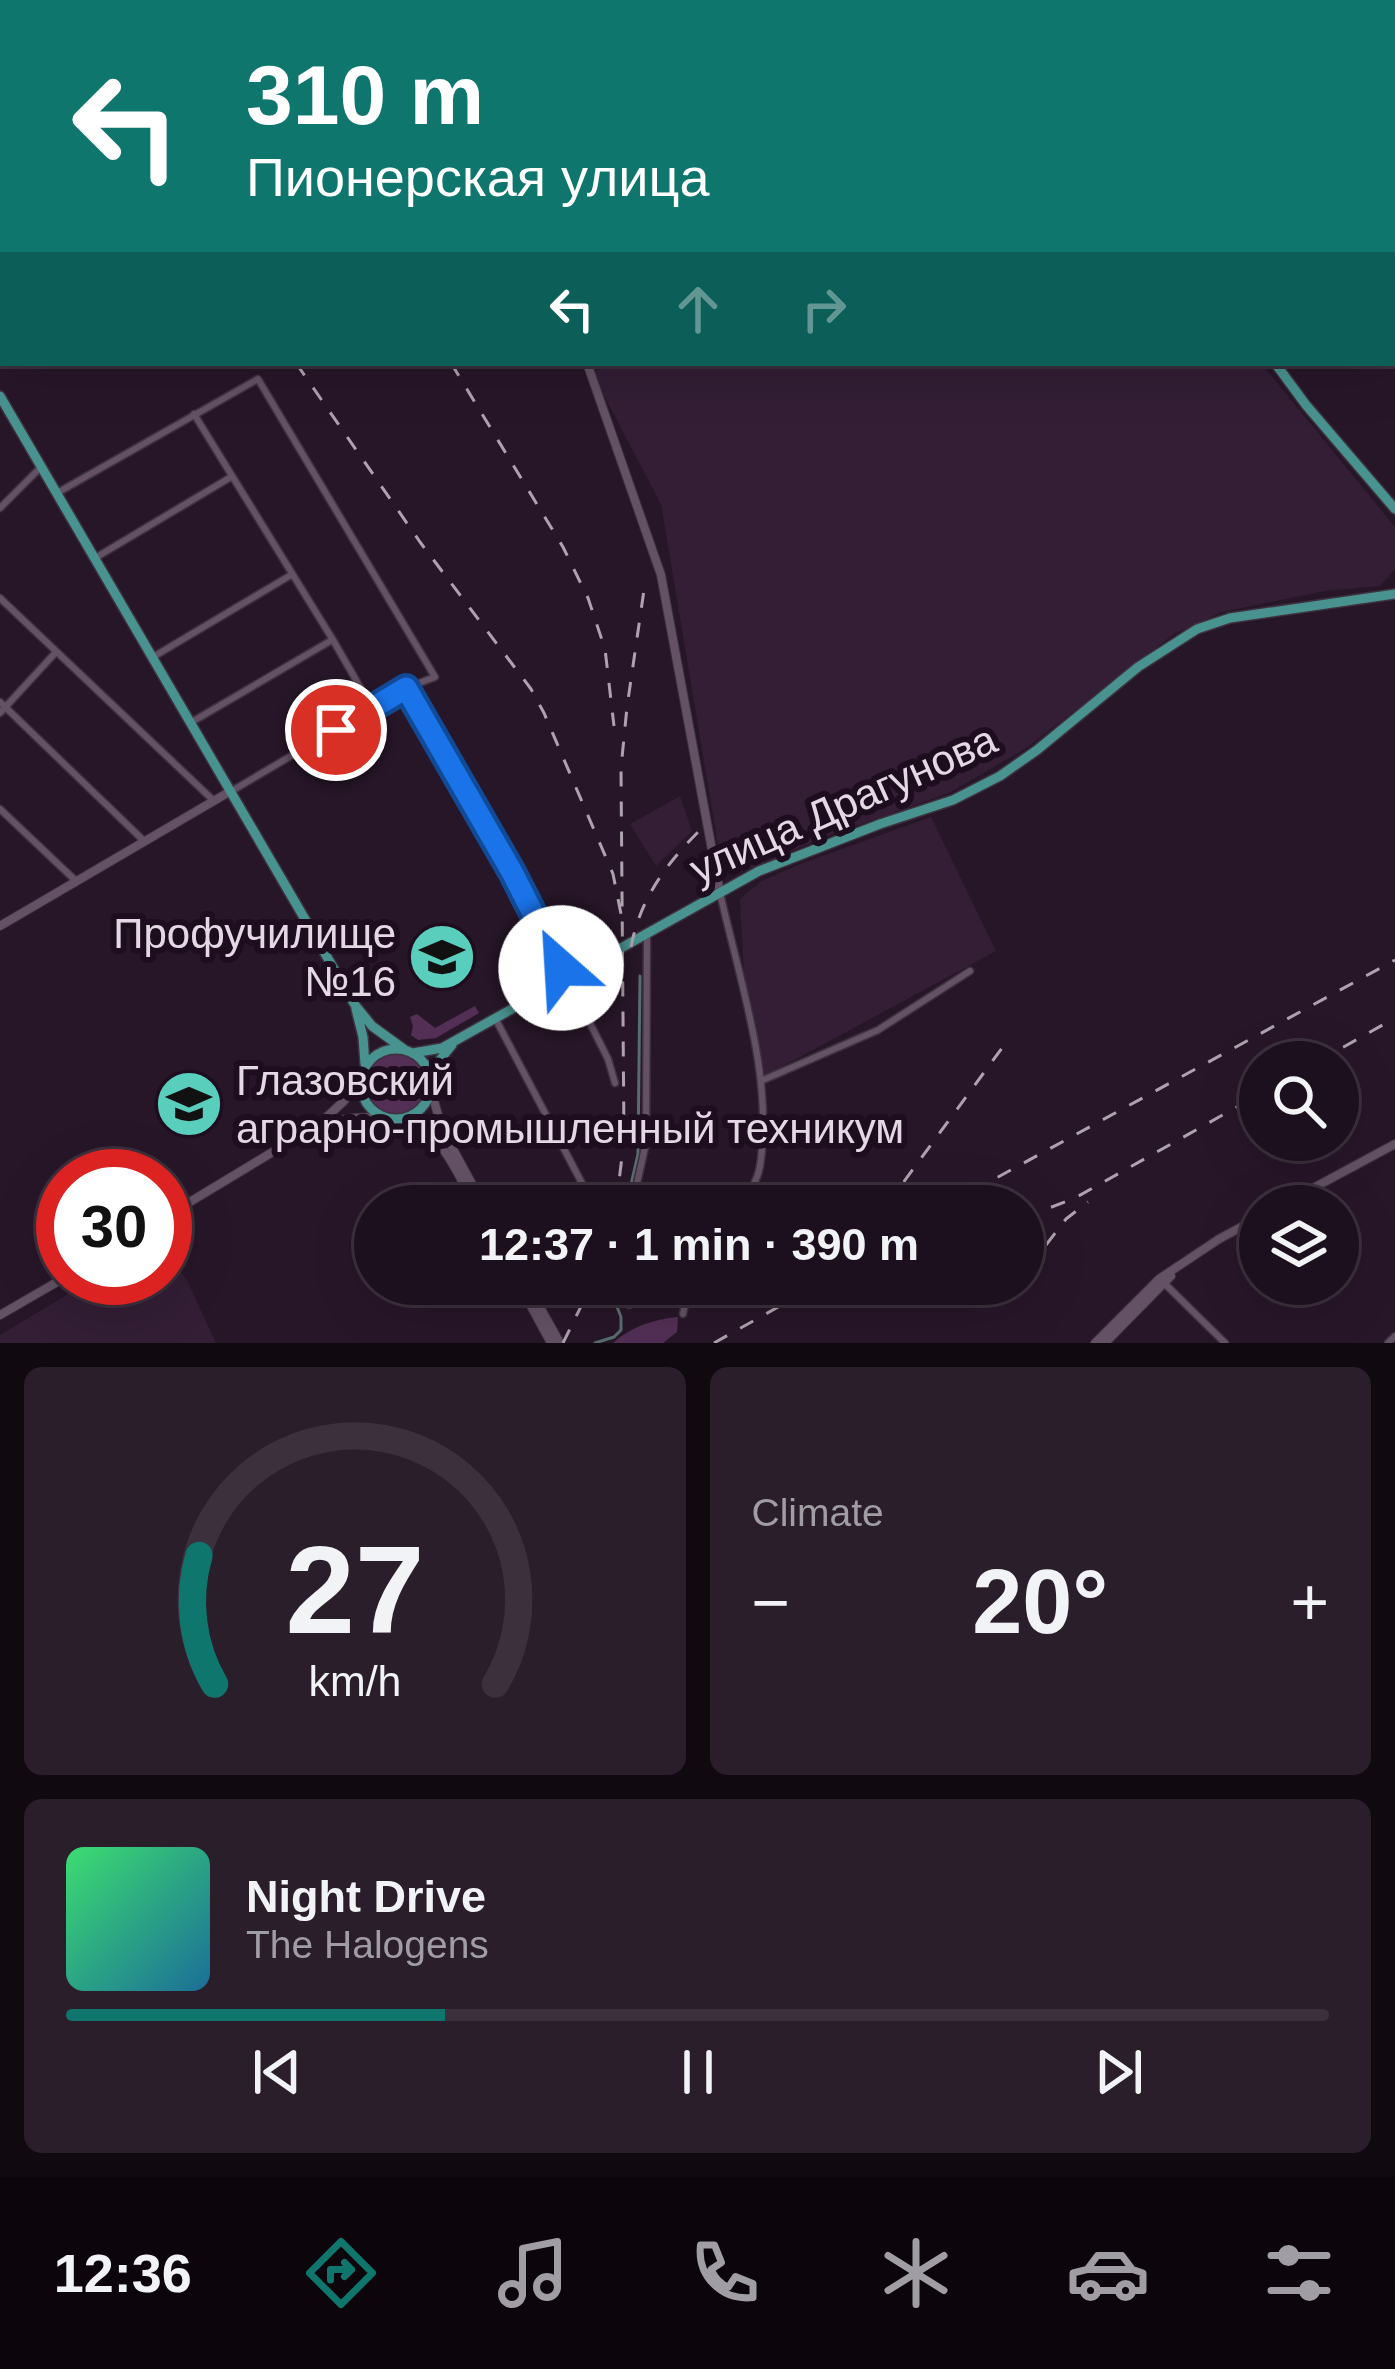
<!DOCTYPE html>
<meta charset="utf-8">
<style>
:root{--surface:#1d101e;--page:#2a1e2b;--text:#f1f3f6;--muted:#a09da4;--line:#3b303c;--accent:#0f766e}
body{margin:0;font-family:Helvetica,sans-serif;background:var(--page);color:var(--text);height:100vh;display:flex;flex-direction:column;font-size:45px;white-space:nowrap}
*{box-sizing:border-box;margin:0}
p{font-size:39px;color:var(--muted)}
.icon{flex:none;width:66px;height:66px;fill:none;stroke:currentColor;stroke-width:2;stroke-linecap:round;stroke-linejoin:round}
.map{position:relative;height:1343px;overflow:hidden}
.side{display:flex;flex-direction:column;gap:24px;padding:24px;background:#100910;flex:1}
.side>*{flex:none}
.guide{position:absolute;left:0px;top:0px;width:1395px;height:366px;box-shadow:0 12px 48px #0002,0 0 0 3px var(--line);background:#0f766e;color:#fff;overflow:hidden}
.fabs{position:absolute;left:1239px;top:1041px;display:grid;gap:24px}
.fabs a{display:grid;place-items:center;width:120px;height:120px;border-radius:50%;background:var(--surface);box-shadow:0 12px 48px #0002,0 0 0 3px var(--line);font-size:60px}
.speed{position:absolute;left:36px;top:1149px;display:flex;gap:24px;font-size:60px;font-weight:700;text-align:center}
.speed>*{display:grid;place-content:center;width:156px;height:156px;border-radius:50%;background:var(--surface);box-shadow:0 12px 48px #0002,0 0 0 3px var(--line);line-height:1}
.speed .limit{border:18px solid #d22;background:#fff;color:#111}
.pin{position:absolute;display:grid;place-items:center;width:102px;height:102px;color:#fff;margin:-51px;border:6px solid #fff;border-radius:50%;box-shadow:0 3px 12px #0007}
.me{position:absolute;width:132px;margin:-66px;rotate:334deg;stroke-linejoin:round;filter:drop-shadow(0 0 9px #0008)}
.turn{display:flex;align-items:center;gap:42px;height:252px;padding:0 48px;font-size:54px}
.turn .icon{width:156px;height:156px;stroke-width:2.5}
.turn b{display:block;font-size:84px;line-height:102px}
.lanes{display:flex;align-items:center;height:114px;padding:0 48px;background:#0003;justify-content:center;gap:60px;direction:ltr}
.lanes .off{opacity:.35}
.big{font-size:90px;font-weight:600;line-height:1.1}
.side .widget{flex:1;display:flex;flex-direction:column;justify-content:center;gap:18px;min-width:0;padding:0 42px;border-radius:18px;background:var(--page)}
.side .dial{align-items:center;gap:0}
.dial svg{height:312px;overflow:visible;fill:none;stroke:var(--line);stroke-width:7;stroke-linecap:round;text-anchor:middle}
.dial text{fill:var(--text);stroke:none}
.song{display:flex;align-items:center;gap:36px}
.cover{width:144px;height:144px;border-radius:18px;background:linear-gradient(135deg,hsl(140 70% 55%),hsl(200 70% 35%))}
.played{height:12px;border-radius:6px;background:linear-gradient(90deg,var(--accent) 30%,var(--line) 30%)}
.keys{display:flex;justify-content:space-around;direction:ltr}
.heat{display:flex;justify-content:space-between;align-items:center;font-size:66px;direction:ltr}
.side .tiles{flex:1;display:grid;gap:24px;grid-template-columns:1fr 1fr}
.widget:last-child{grid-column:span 2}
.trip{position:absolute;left:354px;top:1185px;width:690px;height:120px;border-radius:60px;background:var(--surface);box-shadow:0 12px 48px #0002,0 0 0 3px var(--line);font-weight:600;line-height:120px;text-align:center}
.menu{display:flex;height:192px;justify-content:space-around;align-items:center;background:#0c060c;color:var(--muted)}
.menu .icon{width:84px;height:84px}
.menu .active{color:var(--accent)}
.menu b{font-size:54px;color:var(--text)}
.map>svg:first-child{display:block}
.built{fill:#331e35}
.green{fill:#532f55}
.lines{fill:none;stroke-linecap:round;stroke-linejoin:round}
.stream{stroke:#586e6e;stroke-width:3}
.minor-casing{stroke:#3e323f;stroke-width:9}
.tertiary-casing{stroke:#3e323f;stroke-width:10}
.secondary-casing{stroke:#3e323f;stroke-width:10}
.primary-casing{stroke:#3e323f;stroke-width:12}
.minor{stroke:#645165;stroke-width:6}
.tertiary{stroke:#645165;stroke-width:8}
.secondary{stroke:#645165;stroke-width:8}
.primary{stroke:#489290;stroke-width:9}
.rail{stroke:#aea2af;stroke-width:3;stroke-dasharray:15 15;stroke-linecap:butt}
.route-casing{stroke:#114b97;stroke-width:30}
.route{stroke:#1a73e8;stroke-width:21}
.labels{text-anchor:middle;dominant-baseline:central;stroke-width:12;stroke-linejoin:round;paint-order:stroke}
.street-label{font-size:42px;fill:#e3d8e4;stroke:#1d0d1e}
.poi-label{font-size:42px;fill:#e3d8e4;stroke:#1d0d1e;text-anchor:end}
</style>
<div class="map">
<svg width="1395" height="1343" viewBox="0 0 1395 1343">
<rect width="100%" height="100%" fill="#271628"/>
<!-- built -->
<path class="built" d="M609,363H1261L1395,527V569L1380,586L1325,591L1222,612L1174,634L1025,749L949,793L830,835L739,873L722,869L661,504L592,373Z
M680,796L692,831L656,866L630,824Z
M931,817L996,951L765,1076L744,979L740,899L760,882L800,864Z
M165,1249L187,1280L216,1343H0V1335L95,1278H165Z"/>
<!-- green -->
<path class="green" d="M475,1006L479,1013L436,1038L418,1040L411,1035L413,1026L410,1017L417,1014L435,1028Z
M365 1085a31 31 0 1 1 62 0a31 31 0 1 1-62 0Z
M678,1317L677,1332L663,1343H613C631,1327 653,1319 678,1317Z"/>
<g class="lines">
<!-- stream -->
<path class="stream" d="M626,1206L638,1154L640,976
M595,1343L614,1337L621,1330V1317L608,1284"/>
<defs>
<path id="minor" d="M1279,0L1281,3
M194,414L333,640L372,708
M57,493L258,379L435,677L406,688L230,792
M0,508L42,466
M95,558L231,477
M0,598L214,801
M153,657L291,575
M406,688L544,932L608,1059L615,1083
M0,702L144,841
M0,713L56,652
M190,723L332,640
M0,809L76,881
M720,893C739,978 774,1079 760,1166C757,1183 748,1194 738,1206
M495,1018L594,1206
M763,1080L878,1030L970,971
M632,1206L646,1143L647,933
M1163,1282L1225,1343
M613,1284L617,1295L629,1305
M683,1314L689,1284
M1388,1343L1395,1336"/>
<path id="tertiary" d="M241,0L244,3
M587,363L661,575L720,893
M0,926L229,792"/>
<path id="secondary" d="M431,1090L442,1129L484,1206
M400,1119C441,1128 457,1173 475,1206
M321,1124L353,1118L383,1117
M1280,1206L1395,1144
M165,1217L319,1124L344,1101L362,1076
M519,1284L551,1343
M527,1284L560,1343
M0,1315L64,1278
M1095,1343L1159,1279L1219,1239L1260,1217
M1105,1343L1171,1276"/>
<path id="primary" d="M1392,126L1395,124
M1275,363L1306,405L1395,509
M0,396L355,1005L372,1026L405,1050
M356,1009L363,1037L365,1064
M361 1084a35 35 0 1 1 70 0a35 35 0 1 1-70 0Z
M413,1053L442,1048L759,871L880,824L953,800L1000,776L1037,750L1138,667L1197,629L1230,618L1395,594
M432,1075L434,1067L452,1045"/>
</defs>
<!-- minor casing -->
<use href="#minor" class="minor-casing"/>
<!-- tertiary casing -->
<use href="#tertiary" class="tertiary-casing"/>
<!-- secondary casing -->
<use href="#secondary" class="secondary-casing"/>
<!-- primary casing -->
<use href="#primary" class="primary-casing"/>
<!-- minor -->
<use href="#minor" class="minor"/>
<!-- tertiary -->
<use href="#tertiary" class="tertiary"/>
<!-- secondary -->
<use href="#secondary" class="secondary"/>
<!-- primary -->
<use href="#primary" class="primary"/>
<!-- rail -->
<path class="rail" d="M296,363L420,542L531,689L544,713L613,874L622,919
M451,363L563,547L588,598L605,649L614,726
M631,947C640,899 666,864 700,830
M1317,1062L1395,1018
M616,1206L624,1140L621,768L627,707L644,590
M886,1206L1002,1048
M945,1206L1395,960
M1023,1218L1075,1198L1260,1094
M1046,1245L1066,1219L1088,1202
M563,1343L592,1284
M714,1343L819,1284"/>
</g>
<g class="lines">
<defs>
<path id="route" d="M336,730L406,688L512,872L561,968"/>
</defs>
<!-- route casing -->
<use href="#route" class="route-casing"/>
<!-- route -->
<use href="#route" class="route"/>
</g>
<!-- icons -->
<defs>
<symbol id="university-disc" viewBox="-11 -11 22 22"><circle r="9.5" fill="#5acebd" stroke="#1d0d1e"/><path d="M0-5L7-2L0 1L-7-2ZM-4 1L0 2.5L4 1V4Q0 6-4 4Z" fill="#111"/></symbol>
</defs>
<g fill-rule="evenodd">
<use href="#university-disc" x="404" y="919" width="76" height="76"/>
<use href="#university-disc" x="151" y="1066" width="76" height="76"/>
</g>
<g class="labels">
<!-- street labels -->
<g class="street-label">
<text transform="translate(843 804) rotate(-24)">улица Драгунова</text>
</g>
<!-- poi labels -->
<g class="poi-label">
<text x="396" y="933">Профучилище<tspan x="396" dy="48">№16</tspan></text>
<text x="236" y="1080" text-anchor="start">Глазовский<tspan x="236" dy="48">аграрно-промышленный техникум</tspan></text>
</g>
</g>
</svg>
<div class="fabs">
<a><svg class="icon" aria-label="search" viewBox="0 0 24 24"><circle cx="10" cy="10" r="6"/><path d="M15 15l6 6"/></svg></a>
<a><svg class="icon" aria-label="layers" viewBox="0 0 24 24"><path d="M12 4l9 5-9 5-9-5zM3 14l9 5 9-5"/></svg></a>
</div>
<div class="speed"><div class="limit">30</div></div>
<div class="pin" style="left:336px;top:730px;background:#d93025"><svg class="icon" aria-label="arrive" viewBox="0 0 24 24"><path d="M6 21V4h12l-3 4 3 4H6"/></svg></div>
<svg class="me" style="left:561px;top:968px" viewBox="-20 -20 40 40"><circle r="19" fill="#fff"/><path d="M0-13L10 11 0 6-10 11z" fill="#1a73e8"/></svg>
<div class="trip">12:37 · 1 min · 390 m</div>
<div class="guide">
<div class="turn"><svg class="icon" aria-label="left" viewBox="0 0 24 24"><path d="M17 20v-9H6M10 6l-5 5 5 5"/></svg><div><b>310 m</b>Пионерская улица</div></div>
<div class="lanes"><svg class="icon" aria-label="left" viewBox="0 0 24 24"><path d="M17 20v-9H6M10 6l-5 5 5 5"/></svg><svg class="icon off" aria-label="ahead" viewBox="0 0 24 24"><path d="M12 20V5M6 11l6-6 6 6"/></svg><svg class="icon off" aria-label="right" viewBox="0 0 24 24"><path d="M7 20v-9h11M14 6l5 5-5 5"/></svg></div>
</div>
</div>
<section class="side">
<div class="tiles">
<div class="widget dial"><svg viewBox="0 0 100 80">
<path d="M14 69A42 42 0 1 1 86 69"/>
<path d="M14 69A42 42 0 0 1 10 36" stroke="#0f766e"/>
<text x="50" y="56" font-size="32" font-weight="700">27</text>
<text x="50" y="72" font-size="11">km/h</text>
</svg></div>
<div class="widget"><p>Climate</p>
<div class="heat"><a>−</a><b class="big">20°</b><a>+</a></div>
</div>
<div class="widget">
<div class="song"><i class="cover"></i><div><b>Night Drive</b><p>The Halogens</p></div></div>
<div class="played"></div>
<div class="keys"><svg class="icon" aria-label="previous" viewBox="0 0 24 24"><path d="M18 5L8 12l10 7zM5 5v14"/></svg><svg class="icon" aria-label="pause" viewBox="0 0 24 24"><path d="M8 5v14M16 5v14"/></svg><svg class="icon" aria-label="next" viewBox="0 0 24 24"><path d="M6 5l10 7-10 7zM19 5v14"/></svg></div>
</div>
</div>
</section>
<nav class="menu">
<b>12:36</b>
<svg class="icon active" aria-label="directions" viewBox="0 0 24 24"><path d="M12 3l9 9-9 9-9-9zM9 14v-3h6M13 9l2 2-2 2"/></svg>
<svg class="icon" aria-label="music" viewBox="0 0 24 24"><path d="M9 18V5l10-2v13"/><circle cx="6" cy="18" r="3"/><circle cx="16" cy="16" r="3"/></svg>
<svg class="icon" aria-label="phone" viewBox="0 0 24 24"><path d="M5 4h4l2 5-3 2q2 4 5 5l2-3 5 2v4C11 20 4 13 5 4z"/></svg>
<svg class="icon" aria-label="climate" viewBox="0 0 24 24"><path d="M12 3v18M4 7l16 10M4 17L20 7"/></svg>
<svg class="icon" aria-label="car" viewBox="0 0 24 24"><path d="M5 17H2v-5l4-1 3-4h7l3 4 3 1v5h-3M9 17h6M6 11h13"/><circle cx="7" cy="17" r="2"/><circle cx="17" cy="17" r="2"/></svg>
<svg class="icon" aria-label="filters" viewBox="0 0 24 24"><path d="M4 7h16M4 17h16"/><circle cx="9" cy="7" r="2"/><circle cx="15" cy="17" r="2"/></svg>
</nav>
